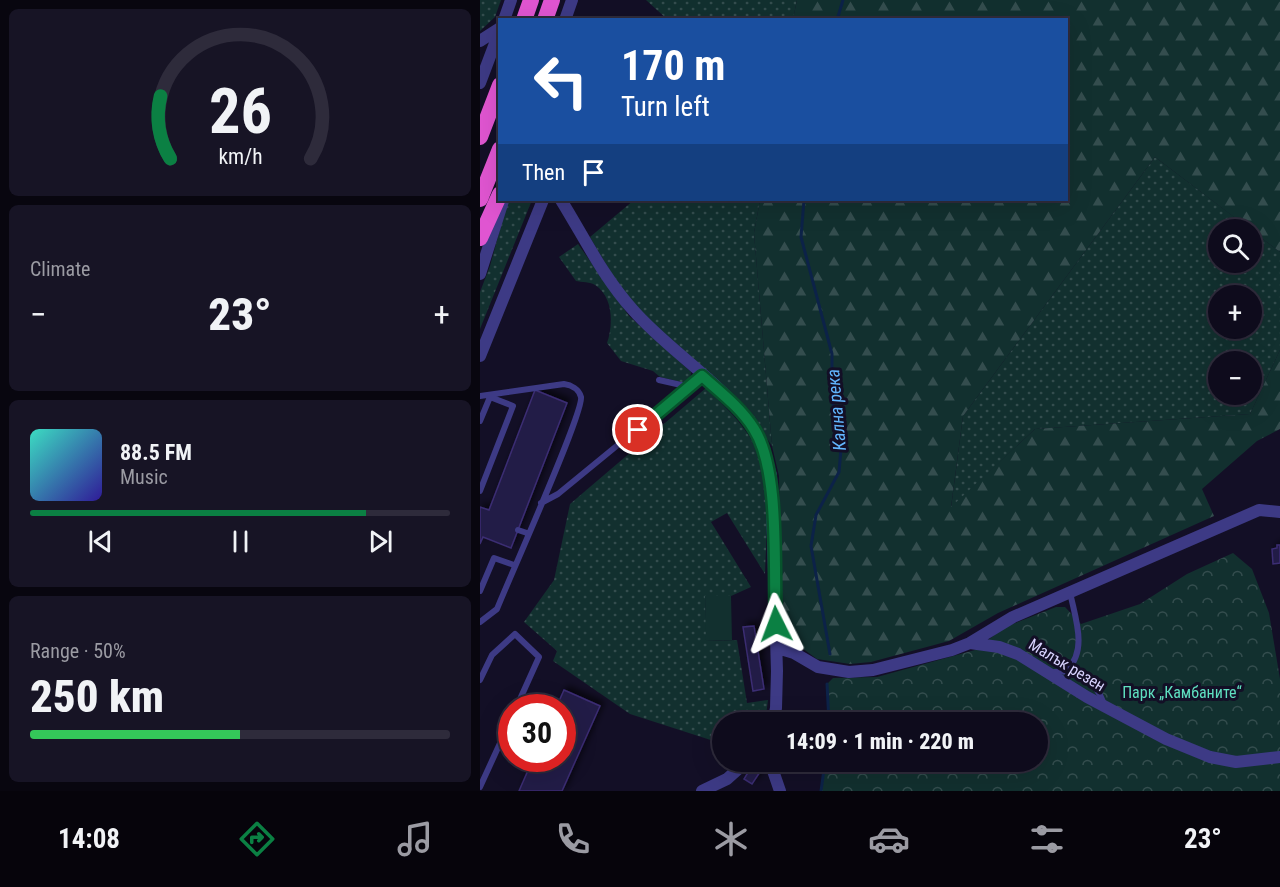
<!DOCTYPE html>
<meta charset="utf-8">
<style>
:root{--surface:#0e0b1c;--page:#171425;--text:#f1f3f6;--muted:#9b9ba3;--line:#2e2b3b;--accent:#0b8043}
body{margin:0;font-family:"Roboto Condensed",sans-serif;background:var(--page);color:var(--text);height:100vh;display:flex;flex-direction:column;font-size:22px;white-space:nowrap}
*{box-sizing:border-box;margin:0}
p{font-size:20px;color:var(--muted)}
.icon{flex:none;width:33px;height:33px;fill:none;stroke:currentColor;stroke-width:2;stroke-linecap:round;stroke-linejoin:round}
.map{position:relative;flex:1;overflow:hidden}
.sheet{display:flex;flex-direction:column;gap:9px;padding:9px;background:#08060f;width:480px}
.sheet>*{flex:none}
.guide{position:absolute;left:18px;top:18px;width:570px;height:183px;border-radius:0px;box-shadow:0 6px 24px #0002,0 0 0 2px var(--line);background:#1a4fa0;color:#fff;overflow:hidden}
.tools{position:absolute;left:728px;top:219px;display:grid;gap:12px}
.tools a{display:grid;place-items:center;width:54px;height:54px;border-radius:50%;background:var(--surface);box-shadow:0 6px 24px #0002,0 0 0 2px var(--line);font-size:30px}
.speed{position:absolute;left:18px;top:694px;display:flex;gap:12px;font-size:30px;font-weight:700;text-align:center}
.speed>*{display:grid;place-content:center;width:78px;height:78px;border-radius:50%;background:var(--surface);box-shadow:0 6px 24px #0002,0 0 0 2px var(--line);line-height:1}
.speed .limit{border:9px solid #d22;background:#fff;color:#111}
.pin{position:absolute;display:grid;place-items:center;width:51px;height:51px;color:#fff;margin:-26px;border:3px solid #fff;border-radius:50%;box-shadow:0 2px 6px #0007}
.me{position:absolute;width:66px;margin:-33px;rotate:357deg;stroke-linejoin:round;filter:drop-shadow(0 0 4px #0008)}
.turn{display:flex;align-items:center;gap:21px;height:126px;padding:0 24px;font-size:27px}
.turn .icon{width:78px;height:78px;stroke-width:2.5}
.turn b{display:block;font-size:42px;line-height:51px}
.then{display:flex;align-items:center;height:57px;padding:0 24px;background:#0003;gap:12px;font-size:22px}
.big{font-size:45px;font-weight:800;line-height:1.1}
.sheet .widget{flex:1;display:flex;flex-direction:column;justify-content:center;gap:9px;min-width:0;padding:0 21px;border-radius:9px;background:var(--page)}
.sheet .dial{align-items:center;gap:0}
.dial svg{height:156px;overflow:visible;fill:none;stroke:var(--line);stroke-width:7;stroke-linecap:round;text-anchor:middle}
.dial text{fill:var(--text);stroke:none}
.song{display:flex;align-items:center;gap:18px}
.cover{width:72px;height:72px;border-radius:9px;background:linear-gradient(135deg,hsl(170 70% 55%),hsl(250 70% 35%))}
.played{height:6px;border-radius:3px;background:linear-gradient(90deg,var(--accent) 80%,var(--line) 80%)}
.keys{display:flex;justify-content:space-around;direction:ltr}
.heat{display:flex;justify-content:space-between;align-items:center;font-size:33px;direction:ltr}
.charge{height:9px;border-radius:4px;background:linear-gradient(90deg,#34c759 50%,var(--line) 0)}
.trip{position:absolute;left:232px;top:712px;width:336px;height:60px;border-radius:30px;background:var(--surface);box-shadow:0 6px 24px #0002,0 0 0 2px var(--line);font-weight:800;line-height:60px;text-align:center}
.menu{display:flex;height:96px;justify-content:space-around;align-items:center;background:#06040b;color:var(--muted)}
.menu .icon{width:42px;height:42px}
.menu .selected{color:var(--accent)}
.menu b{font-size:27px;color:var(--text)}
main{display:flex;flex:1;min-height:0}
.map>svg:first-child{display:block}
.grass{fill:url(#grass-dots);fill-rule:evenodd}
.forest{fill:url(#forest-firs)}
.park{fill:url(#park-crowns)}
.pitch{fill:#12302f}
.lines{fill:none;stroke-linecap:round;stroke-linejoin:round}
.stream{stroke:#0c2248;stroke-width:3}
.building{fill:#241b47;stroke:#3b2d73;stroke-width:1.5;filter:url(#shadow)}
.service{stroke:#3d3a85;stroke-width:6}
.minor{stroke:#3d3a85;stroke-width:12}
.trunk{stroke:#e055d1;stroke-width:16}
.route-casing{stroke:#07532c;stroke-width:15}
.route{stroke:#0b8043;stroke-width:10}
.labels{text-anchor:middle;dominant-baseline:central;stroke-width:6;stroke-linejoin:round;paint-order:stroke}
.street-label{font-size:16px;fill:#d9d4ff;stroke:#130f26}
.park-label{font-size:16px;fill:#5fe0c0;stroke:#130f26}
.water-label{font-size:18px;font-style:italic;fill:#62b6ff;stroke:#130f26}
</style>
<main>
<section class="sheet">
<div class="widget dial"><svg viewBox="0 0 100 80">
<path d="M14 69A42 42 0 1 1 86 69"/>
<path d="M14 69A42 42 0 0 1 9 37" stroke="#0b8043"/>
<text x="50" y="56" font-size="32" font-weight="700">26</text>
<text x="50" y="72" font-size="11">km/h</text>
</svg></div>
<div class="widget"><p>Climate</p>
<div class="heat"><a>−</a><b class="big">23°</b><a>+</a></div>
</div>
<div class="widget">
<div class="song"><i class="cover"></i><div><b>88.5 FM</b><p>Music</p></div></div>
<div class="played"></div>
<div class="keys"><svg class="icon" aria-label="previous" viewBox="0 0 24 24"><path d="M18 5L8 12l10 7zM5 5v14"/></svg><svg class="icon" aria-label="pause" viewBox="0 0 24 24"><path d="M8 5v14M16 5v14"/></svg><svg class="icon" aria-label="next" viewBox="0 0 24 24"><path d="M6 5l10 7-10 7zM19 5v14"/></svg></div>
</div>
<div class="widget"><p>Range · 50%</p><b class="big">250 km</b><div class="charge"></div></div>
</section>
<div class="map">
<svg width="800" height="791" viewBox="0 0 800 791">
<defs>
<pattern id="grass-dots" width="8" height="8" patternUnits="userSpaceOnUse" patternTransform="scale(1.5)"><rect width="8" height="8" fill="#12302f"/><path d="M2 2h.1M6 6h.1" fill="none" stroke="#344d4e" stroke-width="1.8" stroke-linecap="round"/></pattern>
<pattern id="forest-firs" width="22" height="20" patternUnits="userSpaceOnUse" patternTransform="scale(1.5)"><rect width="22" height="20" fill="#12302f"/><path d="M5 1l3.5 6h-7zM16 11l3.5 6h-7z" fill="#344d4e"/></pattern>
<pattern id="park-crowns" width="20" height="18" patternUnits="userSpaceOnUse" patternTransform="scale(1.5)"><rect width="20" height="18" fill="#12302f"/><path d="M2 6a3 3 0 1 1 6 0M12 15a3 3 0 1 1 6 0" fill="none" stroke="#344d4e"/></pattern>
<filter id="shadow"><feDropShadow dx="4" dy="-4" stdDeviation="3" flood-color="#0009"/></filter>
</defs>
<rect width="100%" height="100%" fill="#130f26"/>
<!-- grass -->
<path class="grass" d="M0,0H21L15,17L0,31Z
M166,0H317L313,19L188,20Z
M675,157L770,229L738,230V262H771V230L800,252V350L770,414L555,429L471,508L483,416ZM738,296H771V328H738ZM738,362H771V394H738Z
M28,200H52L0,329V292L10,266Z
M154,200H280L274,233L292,446C263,401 219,371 181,334C151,306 130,272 110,237Z
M98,244L149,316L211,372L210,384L180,377L173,371L141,361L127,343C133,326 134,297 115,285C111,282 101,282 96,281L79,257Z
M226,388C240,402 256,416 267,433C295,472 286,529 285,574L247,513L231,522L271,587L251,596L225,597L227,641L257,640L267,703L288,700L285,723H243V744L150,714L73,661L77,651L44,622L74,580L90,504Z"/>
<!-- forest -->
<path class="forest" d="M317,0H800V252L675,157L483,416L471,507L555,429L770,414L800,350V429L777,441L722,489L734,516L518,613L469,641L391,662L370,664L337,659L311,640L302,622L299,476L292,446L274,233L280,200H586V20L313,19Z"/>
<!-- park -->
<path class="park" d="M753,553L772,569L789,613L800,679V791H341L345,762H558V723H349L347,684L353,678L397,677L495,650L525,627L576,607H585L601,624L660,604L707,574Z"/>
<!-- pitch -->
<path class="pitch" d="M225,596H251L252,640L226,641Z"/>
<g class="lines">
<!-- stream -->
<path class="stream" d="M357,20L363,0
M324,200L321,237L352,354V398L361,449L359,472L336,515L331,546L350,654
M347,684L349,723
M341,791L345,762"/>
</g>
<!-- building -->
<path class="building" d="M55,390L87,403L31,548L3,537L0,544V507L9,510Z
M797,545H800V563L793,564L792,549L797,548Z
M274,626L284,689L273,691L263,627Z
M84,690L120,706L82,791H39L53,759H82V708H76Z
M272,766L280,772L272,784L264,779Z"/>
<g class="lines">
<!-- service -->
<path class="service" d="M179,380L210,387
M0,396L84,384C91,385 99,389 101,397C104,412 28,581 17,609L0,622
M0,421L10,397L33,406L0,491
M61,503L78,494L222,376
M38,530L47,533
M0,591L14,558L34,565
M587,670C608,650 595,618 590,592
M569,673C593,667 616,680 624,704
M0,680L12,655L35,634L59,657L36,708
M0,787L32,717"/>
<!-- minor -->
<path class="minor" d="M24,20L31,0
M85,20L92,0
M0,41L20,28
M0,83L20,30
M81,200C104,237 123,277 153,310C188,350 245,385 273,428C283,442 286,460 291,475L297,671L296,708L293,723
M0,274L23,201
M0,356L63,200
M490,643L519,647L538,654L607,697L686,739L730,757L756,762L800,757
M297,648L314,653L338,667L369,672L393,670L472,650L490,643L533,617L779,510L800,512
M290,762L300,791
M222,791L247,779L266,762"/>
<!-- trunk -->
<path class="trunk" d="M44,20L51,0
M65,20L72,0
M0,137L20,85
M0,199L20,149
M0,238L20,194"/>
</g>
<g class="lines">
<defs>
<path id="route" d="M158,430L222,376C240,392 261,408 274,429C301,471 293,572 296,624"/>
</defs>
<!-- route casing -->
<use href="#route" class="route-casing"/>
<!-- route -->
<use href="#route" class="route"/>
</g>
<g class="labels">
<!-- street labels -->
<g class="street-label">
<text transform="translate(587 665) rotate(31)">Малък резен</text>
</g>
<!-- park labels -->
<g class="park-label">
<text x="702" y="692">Парк „Камбаните“</text>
</g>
<!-- water labels -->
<g class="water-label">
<text transform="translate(356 410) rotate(-95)">Кална река</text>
</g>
</g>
</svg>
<div class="tools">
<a><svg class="icon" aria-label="search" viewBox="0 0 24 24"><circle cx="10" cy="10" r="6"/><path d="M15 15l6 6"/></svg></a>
<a>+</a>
<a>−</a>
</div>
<div class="speed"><div class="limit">30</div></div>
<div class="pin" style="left:158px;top:430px;background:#d93025"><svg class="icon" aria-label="arrive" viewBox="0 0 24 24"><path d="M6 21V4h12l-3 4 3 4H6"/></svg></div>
<svg class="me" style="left:296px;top:624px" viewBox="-20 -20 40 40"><path d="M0-17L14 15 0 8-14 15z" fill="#0b8043" stroke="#fff" stroke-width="4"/></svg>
<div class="trip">14:09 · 1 min · 220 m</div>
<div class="guide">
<div class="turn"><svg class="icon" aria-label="left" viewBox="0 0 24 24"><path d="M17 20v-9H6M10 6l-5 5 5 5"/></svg><div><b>170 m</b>Turn left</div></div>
<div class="then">Then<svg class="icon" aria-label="arrive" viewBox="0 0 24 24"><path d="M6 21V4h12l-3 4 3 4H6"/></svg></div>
</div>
</div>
</main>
<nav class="menu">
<b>14:08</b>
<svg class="icon selected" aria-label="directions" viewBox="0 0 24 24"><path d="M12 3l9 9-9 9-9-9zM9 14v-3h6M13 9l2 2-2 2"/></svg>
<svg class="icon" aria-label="music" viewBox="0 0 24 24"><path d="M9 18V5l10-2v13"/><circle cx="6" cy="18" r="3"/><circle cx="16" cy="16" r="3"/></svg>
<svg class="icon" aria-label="phone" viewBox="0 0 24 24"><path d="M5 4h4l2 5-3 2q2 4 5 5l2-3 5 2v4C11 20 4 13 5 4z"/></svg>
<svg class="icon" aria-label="climate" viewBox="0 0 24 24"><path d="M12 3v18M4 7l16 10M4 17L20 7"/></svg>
<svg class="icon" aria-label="car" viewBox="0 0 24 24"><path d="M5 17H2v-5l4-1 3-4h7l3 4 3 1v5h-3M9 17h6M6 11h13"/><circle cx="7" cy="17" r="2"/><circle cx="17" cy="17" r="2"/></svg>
<svg class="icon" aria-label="filters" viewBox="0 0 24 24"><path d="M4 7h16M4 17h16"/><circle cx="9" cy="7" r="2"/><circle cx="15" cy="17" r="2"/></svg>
<b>23°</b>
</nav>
